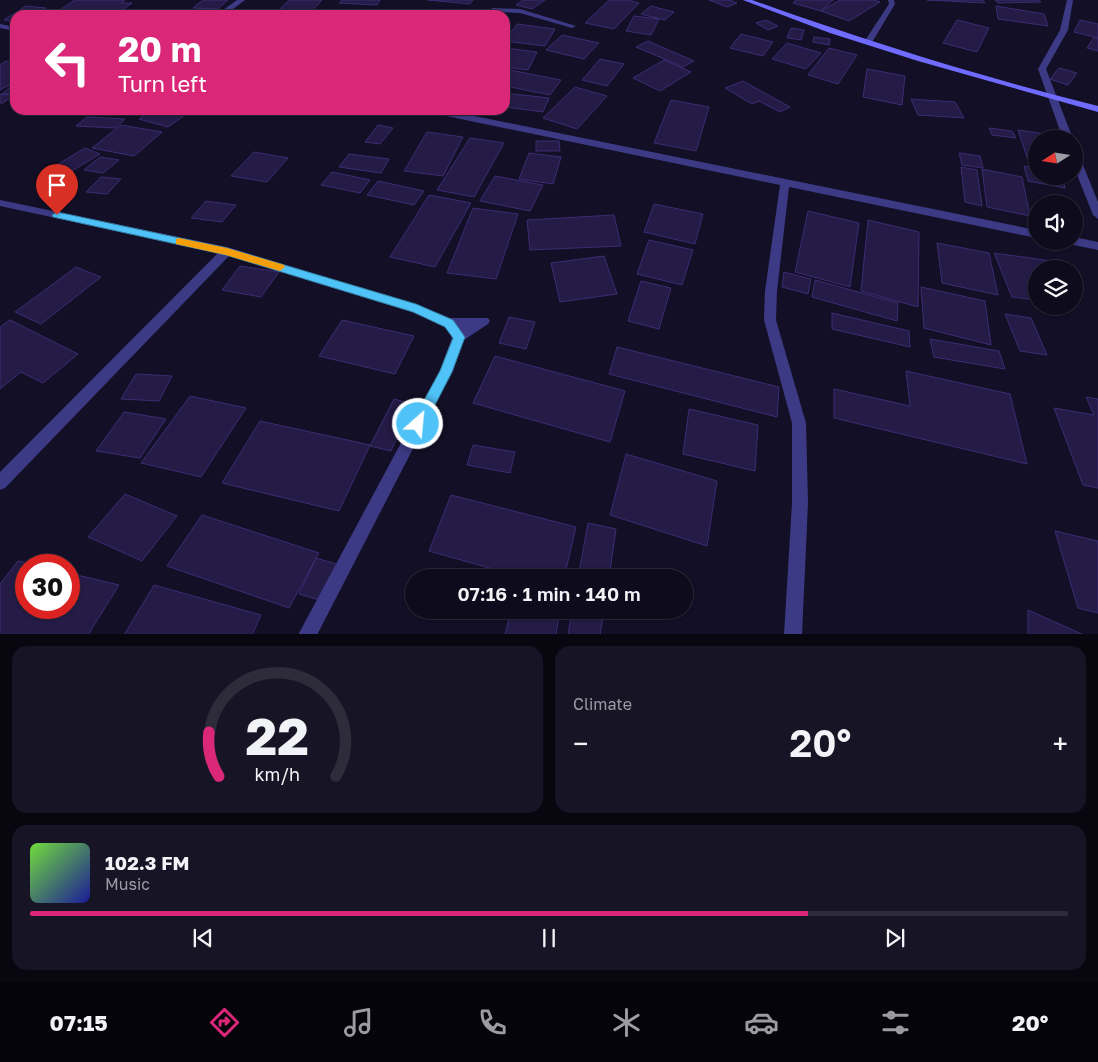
<!DOCTYPE html>
<meta charset="utf-8">
<style>
:root{--surface:#0e0b1c;--page:#171425;--text:#f1f3f6;--muted:#9b9ba3;--line:#2e2b3b;--accent:#db2777}
body{margin:0;font-family:"Golos Text",sans-serif;background:var(--page);color:var(--text);height:100vh;display:flex;flex-direction:column;font-size:19px;white-space:nowrap}
*{box-sizing:border-box;margin:0}
p{font-size:16px;color:var(--muted)}
.icon{flex:none;width:28px;height:28px;fill:none;stroke:currentColor;stroke-width:2;stroke-linecap:round;stroke-linejoin:round}
.map{position:relative;height:634px;overflow:hidden}
.sheet{display:flex;flex-direction:column;gap:12px;padding:12px;background:#08060f;flex:1}
.sheet>*{flex:none}
.hud{position:absolute;left:10px;top:10px;width:500px;height:105px;border-radius:15px;box-shadow:0 1px 4px #0004,0 0 0 1px var(--line);background:#db2777;color:#fff;overflow:hidden}
.needle{width:32px;rotate:258deg}
.buttons{position:absolute;left:1028px;top:130px;display:grid;gap:10px}
.buttons a{display:grid;place-items:center;width:55px;height:55px;border-radius:50%;background:var(--surface);box-shadow:0 1px 4px #0004,0 0 0 1px var(--line);font-size:25px}
.speed{position:absolute;left:15px;top:554px;display:flex;gap:10px;font-size:25px;font-weight:700;text-align:center}
.speed>*{display:grid;place-content:center;width:65px;height:65px;border-radius:50%;background:var(--surface);box-shadow:0 1px 4px #0004,0 0 0 1px var(--line);line-height:1}
.speed .limit{border:8px solid #d22;background:#fff;color:#111}
.pin{position:absolute;display:grid;place-items:center;width:42px;height:42px;color:#fff;margin:-51px -21px;border-radius:50% 50% 50% 0;rotate:-45deg;box-shadow:0 0 5px #0007}
.pin .icon{rotate:45deg}
.me{position:absolute;width:55px;margin:-28px;rotate:27deg;stroke-linejoin:round;filter:drop-shadow(0 0 4px #0008)}
.turn{display:flex;align-items:center;gap:18px;height:105px;padding:0 25px;font-size:22px}
.turn .icon{width:65px;height:65px;stroke-width:2.5}
.turn b{display:block;font-size:35px;line-height:42px}
.big{font-size:38px;font-weight:600;line-height:1.1}
.sheet .card{flex:1;display:flex;flex-direction:column;justify-content:center;gap:8px;min-width:0;padding:0 18px;border-radius:15px;background:var(--page)}
.sheet .dial{align-items:center;gap:0}
.dial svg{height:130px;overflow:visible;fill:none;stroke:var(--line);stroke-width:7;stroke-linecap:round;text-anchor:middle}
.dial text{fill:var(--text);stroke:none}
.song{display:flex;align-items:center;gap:15px}
.cover{width:60px;height:60px;border-radius:8px;background:linear-gradient(135deg,hsl(100 70% 55%),hsl(240 70% 35%))}
.played{height:5px;border-radius:2px;background:linear-gradient(90deg,var(--accent) 75%,var(--line) 75%)}
.keys{display:flex;justify-content:space-around;direction:ltr}
.heat{display:flex;justify-content:space-between;align-items:center;font-size:28px;direction:ltr}
.sheet .tiles{flex:1;display:grid;gap:12px;grid-template-columns:1fr 1fr}
.card:last-child{grid-column:span 2}
.trip{position:absolute;left:405px;top:569px;width:288px;height:50px;border-radius:25px;background:var(--surface);box-shadow:0 1px 4px #0004,0 0 0 1px var(--line);font-weight:600;line-height:50px;text-align:center}
.dock{display:flex;height:80px;justify-content:space-around;align-items:center;background:#06040b;color:var(--muted)}
.dock .icon{width:35px;height:35px}
.dock .active{color:var(--accent)}
.dock b{font-size:22px;color:var(--text)}
.map>svg:first-child{display:block}
.building{fill:#241b47;stroke:#3b2d73}
.lines{fill:none;stroke-linecap:round;stroke-linejoin:round}
.street{fill:#3d3a85;fill-rule:evenodd}
.secondary{fill:#6f6bff;fill-rule:evenodd}
.route{fill:#4fc3f7;stroke:#337fa1}
.slow{fill:#f59e0b}
</style>
<div class="map">
<svg width="1098" height="635" viewBox="0 0 1098 635">
<rect width="100%" height="100%" fill="#130f26"/>
<!-- building -->
<path class="building" d="M75,0H125L121,3H132L116,15H52Z
M203,0H228L218,9L193,8Z
M289,0H322L308,15H274Z
M342,0H380L377,5L339,3Z
M428,0H473L470,4Z
M523,0H545L532,9L516,5Z
M609,0H627L639,3L614,29L585,23Z
M709,0H729L737,3L727,7Z
M796,0H833L821,11L793,3Z
M840,0H874L880,2L849,21L821,11Z
M927,0H983L985,3Z
M995,0H1039L1041,2L998,3Z
M26,6L46,8L34,15H15V21L4,20Z
M651,6L674,12L665,20L641,14Z
M996,6L1044,14L1048,26L998,19Z
M401,12L438,15H398Z
M634,16L659,19L651,35L626,31Z
M766,20L778,26L768,30L756,23Z
M957,20L989,28L977,52L943,43Z
M1080,20L1098,24V38L1074,32Z
M517,24L555,29L545,46L505,41Z
M791,28L804,30L801,40L787,38Z
M741,34L773,42L763,56L730,48Z
M562,35L599,43L584,59L546,50Z
M814,37L830,39L829,45L813,42Z
M1094,37L1098,38V51L1087,48Z
M648,41L694,61L683,67L636,47Z
M787,43L821,53L806,69L772,59Z
M505,48L537,52L528,70L505,67Z
M829,48L857,55L838,84L808,75Z
M600,59L624,64L607,86L582,80Z
M664,60L691,72L660,91L633,78Z
M6,61L15,62V82L0,90V65Z
M1059,68L1077,73L1068,85L1050,79Z
M505,69L561,80L550,95L505,86Z
M867,69L905,76L902,105L863,97Z
M743,81L790,107L780,112L759,101L752,104L725,88Z
M15,83V94H2Z
M575,87L607,96L577,129L543,118Z
M505,93L549,98L543,112L505,107Z
M0,94L14,95L3,103H0Z
M911,99L955,102L964,118L918,115Z
M671,100L709,107L696,151L654,143Z
M152,110H192L168,127L139,119Z
M452,110H482L481,113Z
M87,117L125,119L115,128L76,126Z
M121,125L162,132L134,156L92,148Z
M378,125L393,128L380,144L365,142Z
M989,128L1012,131L1016,138L992,135Z
M1018,130L1052,135L1053,139H1036V167L1030,166Z
M427,132L463,137L443,176L404,171Z
M470,138L504,143L474,197L437,190Z
M536,141H559L560,151H536Z
M85,148L100,154L57,180L42,174Z
M254,152L288,158L267,182L231,176Z
M529,153L561,157L553,184L519,179Z
M959,153L980,156L983,168L962,165Z
M349,154L389,159L381,173L339,167Z
M100,157L119,160L103,173L84,170Z
M1024,166L1036,168V176H1062L1065,188L1028,181Z
M961,167L977,170L982,206L965,202Z
M982,169L1022,177L1030,216L987,207Z
M332,172L370,180L360,193L321,185Z
M495,176L543,185L530,211L480,201Z
M101,177L121,179L107,194L86,192Z
M378,181L424,191L414,205L367,195Z
M429,195L471,203L435,267L390,257Z
M206,201L236,205L222,222L191,218Z
M654,204L703,214L695,244L644,232Z
M473,208L518,214L496,279L447,273Z
M808,211L859,223L850,287L795,272Z
M614,215L621,246L530,250L527,220Z
M868,220L919,232L918,307L861,291Z
M649,240L693,250L682,285L637,274Z
M937,243L989,253L998,295L942,283Z
M994,253L1059,262L1062,269H1036V300L1012,297Z
M604,256L617,294L560,302L551,263Z
M240,266L279,272L261,297L222,290Z
M76,267L101,277L41,324L15,312Z
M784,272L811,279L808,294L782,287Z
M815,280L898,303L897,321L812,297Z
M641,281L671,288L659,329L628,321Z
M921,287L985,301L991,345L924,328Z
M832,313L909,331L910,347L832,329Z
M1005,314L1031,318L1047,355L1020,351Z
M509,317L535,322L526,349L499,343Z
M10,320L78,354L43,383L21,372L0,389V327Z
M342,320L414,336L395,374L319,356Z
M930,339L999,351L1005,369L934,357Z
M617,347L779,387L777,417L609,374Z
M495,356L625,391L610,442L473,403Z
M906,371L1010,394L1027,464L834,418V389L910,406Z
M136,374L172,376L159,401L121,399Z
M190,396L246,408L201,477L141,463Z
M1086,397L1098,399V488L1083,485L1054,408L1094,415Z
M394,399L413,404L391,451L370,446Z
M689,409L758,425L755,471L683,454Z
M124,412L166,419L140,458L96,451Z
M260,421L370,445L339,511L222,483Z
M473,445L515,452L510,473L467,465Z
M626,454L717,481L707,546L610,515Z
M125,494L177,516L142,561L88,537Z
M451,495L576,527L564,578H525L429,551Z
M202,515L319,553L289,608L167,566Z
M588,523L616,529L609,578H578Z
M1055,531L1098,541V613L1078,608Z
M316,558L340,565L322,601L299,594Z
M18,561L36,565H26V608H69V573L119,585L88,635H0V584Z
M154,585L261,615L252,635H124Z
M511,610H560L556,635H505Z
M572,610H604L600,635H568Z
M1028,610L1084,635H1028Z"/>
<g class="lines">
<!-- street -->
<path class="street" d="M237,0H245L225,15H216Z
M888,0H894L895,4L871,44H865L864,42L889,4Z
M1067,0H1073L1068,30L1046,69L1073,139H1063L1038,69L1060,30Z
M492,8L520,9L576,26L572,28L520,13L498,12L497,15H489Z
M0,24L15,27V31L0,28Z
M428,110H445L1036,230V238L789,187L777,291L776,320L806,423L808,503L802,635H784L792,503V423L764,320L765,291L780,185L432,113Z
M1074,152L1079,155L1098,202V219L1093,215L1074,167Z
M0,200L227,247L420,306L450,318H488L490,321L488,324L464,340L453,371L317,635H298L440,370L452,338L445,326L412,312L229,256L5,488L0,490V472L218,253L0,206Z
M1074,237L1098,242V250L1069,244L1068,241H1074Z"/>
<!-- secondary -->
<path class="secondary" d="M743,0H752C866,41 981,77 1098,106V112L918,61L830,33Z"/>
</g>
<!-- route -->
<path class="route" d="M57,212L227,248L416,304L453,320L465,337L452,372L423,428L418,430L413,428L411,424L440,371L453,338L445,327L413,312L226,255L53,217L52,215Z"/>
<!-- slow -->
<path class="slow" d="M179,238L227,248L284,265L285,267L280,271L226,255L176,244V239Z"/>
</svg>
<div class="buttons">
<a><svg class="needle" viewBox="-14 -14 28 28"><path d="M0-13l5 13h-10z" fill="#e53935"/><path d="M0 13l5-13h-10z" fill="#9b9ba3"/></svg></a>
<a><svg class="icon" aria-label="sound" viewBox="0 0 24 24"><path d="M4 9h4l5-4v14l-5-4H4zM17 9q2 3 0 6"/></svg></a>
<a><svg class="icon" aria-label="layers" viewBox="0 0 24 24"><path d="M12 4l9 5-9 5-9-5zM3 14l9 5 9-5"/></svg></a>
</div>
<div class="speed"><div class="limit">30</div></div>
<div class="pin" style="left:57px;top:215px;background:#d93025"><svg class="icon" aria-label="arrive" viewBox="0 0 24 24"><path d="M6 21V4h12l-3 4 3 4H6"/></svg></div>
<svg class="me" style="left:418px;top:424px" viewBox="-20 -20 40 40"><circle r="17" fill="#4fc3f7" stroke="#fff" stroke-width="3"/><path d="M0-11L8 9 0 5-8 9z" fill="#fff"/></svg>
<div class="trip">07:16 · 1 min · 140 m</div>
<div class="hud">
<div class="turn"><svg class="icon" aria-label="left" viewBox="0 0 24 24"><path d="M17 20v-9H6M10 6l-5 5 5 5"/></svg><div><b>20 m</b>Turn left</div></div>
</div>
</div>
<section class="sheet">
<div class="tiles">
<div class="card dial"><svg viewBox="0 0 100 80">
<path d="M14 69A42 42 0 1 1 86 69"/>
<path d="M14 69A42 42 0 0 1 8 42" stroke="#db2777"/>
<text x="50" y="56" font-size="32" font-weight="700">22</text>
<text x="50" y="72" font-size="11">km/h</text>
</svg></div>
<div class="card"><p>Climate</p>
<div class="heat"><a>−</a><b class="big">20°</b><a>+</a></div>
</div>
<div class="card">
<div class="song"><i class="cover"></i><div><b>102.3 FM</b><p>Music</p></div></div>
<div class="played"></div>
<div class="keys"><svg class="icon" aria-label="previous" viewBox="0 0 24 24"><path d="M18 5L8 12l10 7zM5 5v14"/></svg><svg class="icon" aria-label="pause" viewBox="0 0 24 24"><path d="M8 5v14M16 5v14"/></svg><svg class="icon" aria-label="next" viewBox="0 0 24 24"><path d="M6 5l10 7-10 7zM19 5v14"/></svg></div>
</div>
</div>
</section>
<nav class="dock">
<b>07:15</b>
<svg class="icon active" aria-label="directions" viewBox="0 0 24 24"><path d="M12 3l9 9-9 9-9-9zM9 14v-3h6M13 9l2 2-2 2"/></svg>
<svg class="icon" aria-label="music" viewBox="0 0 24 24"><path d="M9 18V5l10-2v13"/><circle cx="6" cy="18" r="3"/><circle cx="16" cy="16" r="3"/></svg>
<svg class="icon" aria-label="phone" viewBox="0 0 24 24"><path d="M5 4h4l2 5-3 2q2 4 5 5l2-3 5 2v4C11 20 4 13 5 4z"/></svg>
<svg class="icon" aria-label="climate" viewBox="0 0 24 24"><path d="M12 3v18M4 7l16 10M4 17L20 7"/></svg>
<svg class="icon" aria-label="car" viewBox="0 0 24 24"><path d="M5 17H2v-5l4-1 3-4h7l3 4 3 1v5h-3M9 17h6M6 11h13"/><circle cx="7" cy="17" r="2"/><circle cx="17" cy="17" r="2"/></svg>
<svg class="icon" aria-label="filters" viewBox="0 0 24 24"><path d="M4 7h16M4 17h16"/><circle cx="9" cy="7" r="2"/><circle cx="15" cy="17" r="2"/></svg>
<b>20°</b>
</nav>
